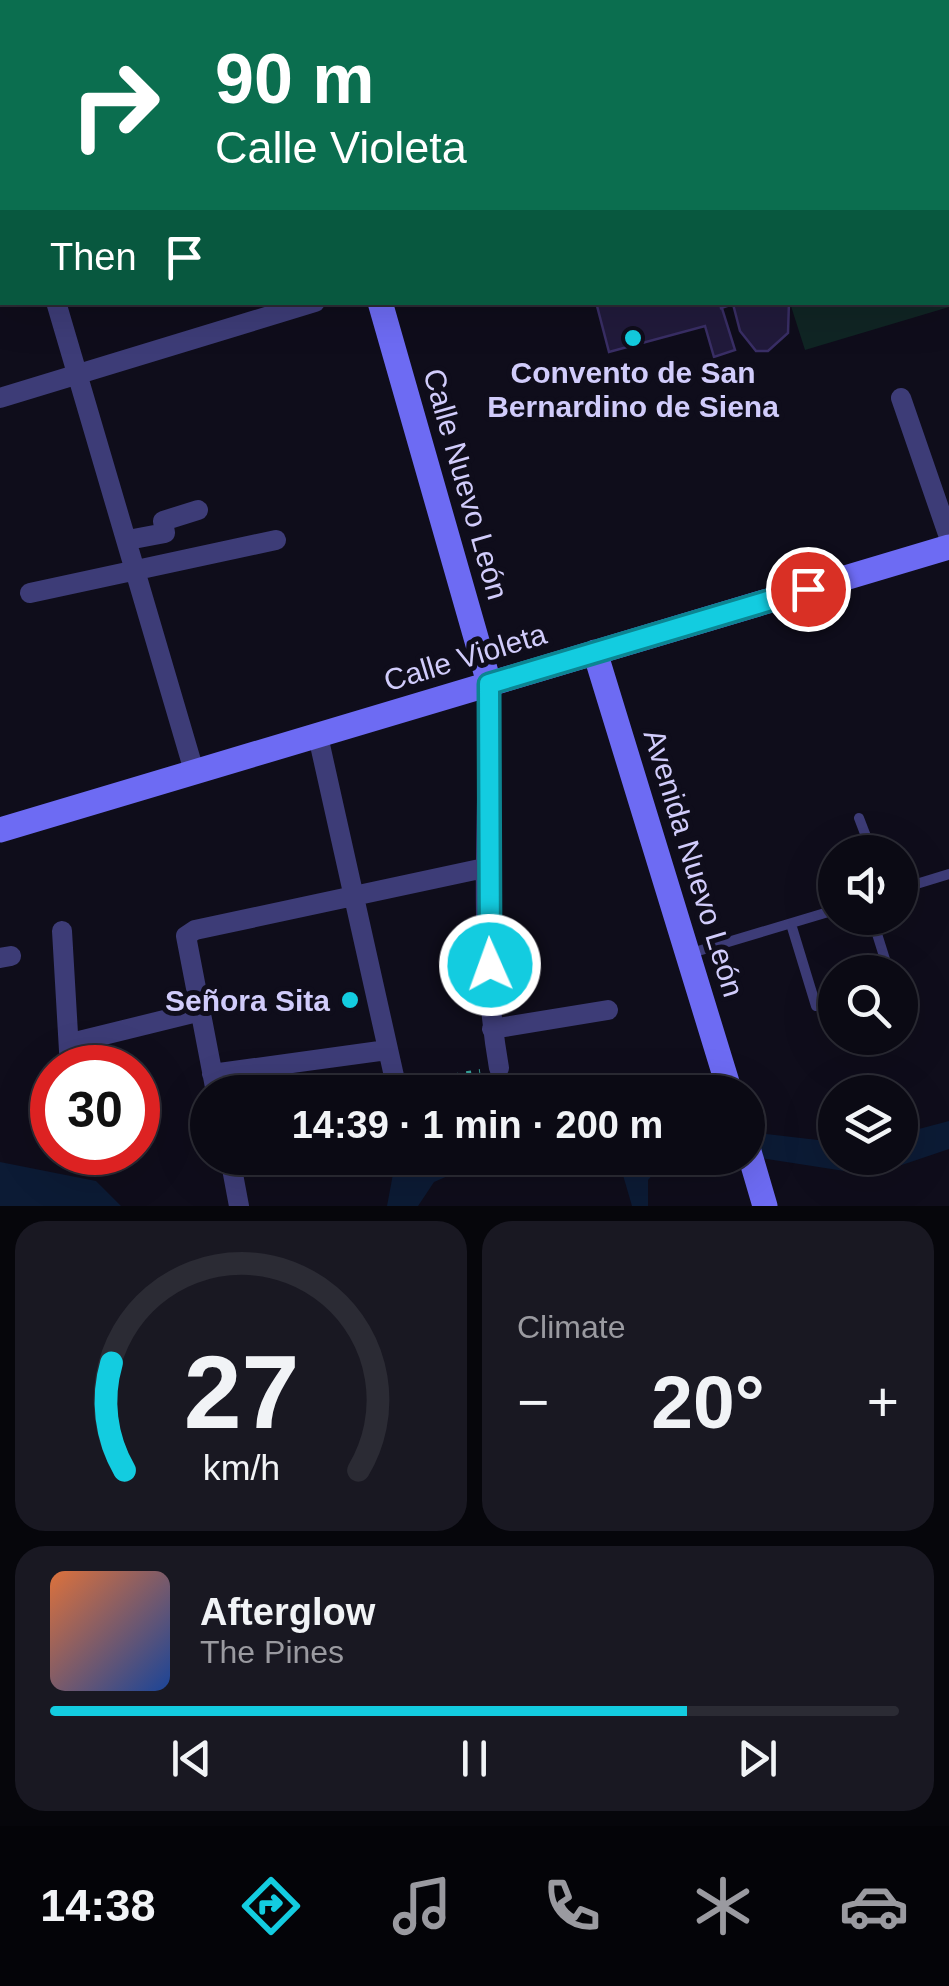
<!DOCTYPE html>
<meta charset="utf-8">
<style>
:root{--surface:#0b0a14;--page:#191822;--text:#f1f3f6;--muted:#9a9aa0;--line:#2b2b34;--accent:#13cce0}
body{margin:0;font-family:Arial,sans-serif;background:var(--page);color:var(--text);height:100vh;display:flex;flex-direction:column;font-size:38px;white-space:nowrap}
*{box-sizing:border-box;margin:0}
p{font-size:32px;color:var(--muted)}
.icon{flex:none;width:55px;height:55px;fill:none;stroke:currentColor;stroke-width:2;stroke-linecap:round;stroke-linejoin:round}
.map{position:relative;height:1206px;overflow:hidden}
.details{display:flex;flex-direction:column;gap:15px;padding:15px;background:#06060b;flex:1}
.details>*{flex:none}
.banner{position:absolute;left:0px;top:0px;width:950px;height:305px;box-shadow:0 10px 40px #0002,0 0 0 2px var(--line);background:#0b6e4f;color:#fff;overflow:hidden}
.buttons{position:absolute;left:818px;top:835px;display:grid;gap:20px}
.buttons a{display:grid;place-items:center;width:100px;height:100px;border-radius:50%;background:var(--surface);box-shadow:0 10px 40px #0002,0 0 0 2px var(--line);font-size:50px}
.speed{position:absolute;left:30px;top:1045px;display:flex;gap:20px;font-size:50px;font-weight:700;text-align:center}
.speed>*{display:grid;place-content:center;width:130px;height:130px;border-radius:50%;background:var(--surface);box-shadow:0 10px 40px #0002,0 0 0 2px var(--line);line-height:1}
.speed .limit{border:15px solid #d22;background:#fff;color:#111}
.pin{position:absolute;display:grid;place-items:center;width:85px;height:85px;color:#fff;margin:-42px;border:5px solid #fff;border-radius:50%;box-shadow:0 2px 10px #0007}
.me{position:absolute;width:110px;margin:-55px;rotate:358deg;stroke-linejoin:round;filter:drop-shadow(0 0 8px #0008)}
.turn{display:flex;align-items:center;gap:35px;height:210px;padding:0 50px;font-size:45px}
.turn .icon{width:130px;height:130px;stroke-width:2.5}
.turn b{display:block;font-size:70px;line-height:85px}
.then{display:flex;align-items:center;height:95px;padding:0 50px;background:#0003;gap:20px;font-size:38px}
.big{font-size:75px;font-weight:700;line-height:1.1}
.details .card{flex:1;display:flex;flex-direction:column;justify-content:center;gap:15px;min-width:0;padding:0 35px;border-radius:30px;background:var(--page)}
.details .dial{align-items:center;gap:0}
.dial svg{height:260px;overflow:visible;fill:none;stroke:var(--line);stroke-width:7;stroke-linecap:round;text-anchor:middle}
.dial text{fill:var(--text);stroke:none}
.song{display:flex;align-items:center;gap:30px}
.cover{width:120px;height:120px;border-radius:15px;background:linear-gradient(135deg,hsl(20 70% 55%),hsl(220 70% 35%))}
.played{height:10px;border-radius:5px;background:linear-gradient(90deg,var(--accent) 75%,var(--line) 75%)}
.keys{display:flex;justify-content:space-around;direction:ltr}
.heat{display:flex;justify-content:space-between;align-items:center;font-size:55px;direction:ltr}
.details .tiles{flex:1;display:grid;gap:15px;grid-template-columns:1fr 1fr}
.card:last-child{grid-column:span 2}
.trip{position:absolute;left:190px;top:1075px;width:575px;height:100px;border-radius:50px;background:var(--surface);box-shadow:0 10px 40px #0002,0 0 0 2px var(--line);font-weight:700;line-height:100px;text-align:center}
.tab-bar{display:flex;height:160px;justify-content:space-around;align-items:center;background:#040408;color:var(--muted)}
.tab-bar .icon{width:70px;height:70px}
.tab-bar .on{color:var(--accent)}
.tab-bar b{font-size:45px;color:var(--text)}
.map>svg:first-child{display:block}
.green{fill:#102524}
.water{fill:#0c1b35}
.building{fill:#211a3b;stroke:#392e65;stroke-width:2.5}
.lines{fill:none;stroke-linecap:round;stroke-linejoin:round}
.path{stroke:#36a49c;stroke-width:4;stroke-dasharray:5 8;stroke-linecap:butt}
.lane{stroke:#3d3c77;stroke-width:10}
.street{stroke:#3d3c77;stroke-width:20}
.secondary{stroke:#6d6bf3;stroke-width:25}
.route-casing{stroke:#0c8592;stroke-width:25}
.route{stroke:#13cce0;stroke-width:18}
.poi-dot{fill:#13cce0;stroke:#0f0d1b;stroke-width:4}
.labels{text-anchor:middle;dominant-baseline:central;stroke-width:10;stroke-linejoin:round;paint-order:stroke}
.poi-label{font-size:30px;font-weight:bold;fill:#d1ccfb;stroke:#0f0d1b}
.street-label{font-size:30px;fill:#d1ccfb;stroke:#0f0d1b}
</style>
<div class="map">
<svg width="949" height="1206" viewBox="0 0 949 1206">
<rect width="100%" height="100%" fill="#0f0d1b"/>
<!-- green -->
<path class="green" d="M302,0H905L906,2H303Z
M948,136L949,307L805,350L790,303L948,302Z"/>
<!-- water -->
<path class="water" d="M949,1121V1149L884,1171L851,1172L748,1156V1132L835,1142V1158H900V1134Z
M396,1158H489L434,1182L418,1206H387Z
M618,1158H667L648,1180V1206H632Z
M0,1162L96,1181L121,1206H0Z"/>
<!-- building -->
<path class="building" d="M596,302H720L735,350L714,357L705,326L609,352Z
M720,302H789L788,333L768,351H756L740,331L733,304L721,308Z"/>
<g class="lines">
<!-- path -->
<path class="path" d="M662,0L663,2
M415,1082L480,1071"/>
<!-- lane -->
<path class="lane" d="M859,818L872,852
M900,889L949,874
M872,918L889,972
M791,924L816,1006
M688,954L835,910"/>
<!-- street -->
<path class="street" d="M948,39L949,38
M0,93L2,104
M0,189L2,188
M56,302L194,771
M0,398L315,302
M901,398L949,537
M128,540L165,533L163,521L198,510
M30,593L276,540
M489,683C489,810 477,943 499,1068
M318,736L396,1085
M62,931L70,1068
M0,958L11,956
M492,1029L608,1010
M71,1043L201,1011
M212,1074L387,1050
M216,1092L186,936L195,930L489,867
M230,1158L239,1206
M232,1164L270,1158"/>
<!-- secondary -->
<path class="secondary" d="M291,0L292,2
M923,0L924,2
M948,87L949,92
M380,302L489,683
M595,652L730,1092
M0,830L949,547
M748,1148L765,1206"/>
</g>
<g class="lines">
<defs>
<path id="route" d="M490,965L489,684L808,589"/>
</defs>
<!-- route casing -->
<use href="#route" class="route-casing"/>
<!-- route -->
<use href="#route" class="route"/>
</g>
<!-- markers -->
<g class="poi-dot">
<circle cx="633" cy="338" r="10"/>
<circle cx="350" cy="1000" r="10"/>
</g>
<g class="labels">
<!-- poi labels -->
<g class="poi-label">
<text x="633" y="372">Convento de San<tspan x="633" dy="34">Bernardino de Siena</tspan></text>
<text x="330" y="1000" text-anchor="end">Señora Sita</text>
</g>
<!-- street labels -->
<g class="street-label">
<text transform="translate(466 484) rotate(74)">Calle Nuevo León</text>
<text transform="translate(465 657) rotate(-17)">Calle Violeta</text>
<text transform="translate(694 863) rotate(73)">Avenida Nuevo León</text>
</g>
</g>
</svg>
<div class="buttons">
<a><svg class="icon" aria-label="sound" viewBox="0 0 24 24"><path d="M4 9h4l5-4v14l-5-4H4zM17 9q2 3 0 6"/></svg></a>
<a><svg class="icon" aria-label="search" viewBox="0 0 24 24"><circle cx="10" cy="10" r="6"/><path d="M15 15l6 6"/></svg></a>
<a><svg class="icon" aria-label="layers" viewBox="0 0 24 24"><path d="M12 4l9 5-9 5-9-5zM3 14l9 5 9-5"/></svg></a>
</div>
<div class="speed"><div class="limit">30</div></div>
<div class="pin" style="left:808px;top:589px;background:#d93025"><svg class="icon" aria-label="arrive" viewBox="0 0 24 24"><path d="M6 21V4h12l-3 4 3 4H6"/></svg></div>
<svg class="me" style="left:490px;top:965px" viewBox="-20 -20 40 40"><circle r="17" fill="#13cce0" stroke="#fff" stroke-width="3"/><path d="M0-11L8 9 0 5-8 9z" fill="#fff"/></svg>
<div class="trip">14:39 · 1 min · 200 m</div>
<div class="banner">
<div class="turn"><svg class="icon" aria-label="right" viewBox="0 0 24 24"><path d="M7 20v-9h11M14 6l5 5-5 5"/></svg><div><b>90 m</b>Calle Violeta</div></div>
<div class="then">Then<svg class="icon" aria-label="arrive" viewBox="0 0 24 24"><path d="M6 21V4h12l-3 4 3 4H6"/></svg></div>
</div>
</div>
<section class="details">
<div class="tiles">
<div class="card dial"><svg viewBox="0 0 100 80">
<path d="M14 69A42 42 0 1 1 86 69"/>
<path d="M14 69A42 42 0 0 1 10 36" stroke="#13cce0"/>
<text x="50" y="56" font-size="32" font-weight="700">27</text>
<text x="50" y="72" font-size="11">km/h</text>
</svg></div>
<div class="card"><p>Climate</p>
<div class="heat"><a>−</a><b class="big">20°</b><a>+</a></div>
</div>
<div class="card">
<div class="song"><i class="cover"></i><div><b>Afterglow</b><p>The Pines</p></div></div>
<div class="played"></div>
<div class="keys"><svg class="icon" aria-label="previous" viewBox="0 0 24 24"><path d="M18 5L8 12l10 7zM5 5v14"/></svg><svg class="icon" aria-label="pause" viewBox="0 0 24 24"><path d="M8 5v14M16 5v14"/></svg><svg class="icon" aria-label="next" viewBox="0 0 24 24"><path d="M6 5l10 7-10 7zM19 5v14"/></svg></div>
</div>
</div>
</section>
<nav class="tab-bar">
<b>14:38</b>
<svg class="icon on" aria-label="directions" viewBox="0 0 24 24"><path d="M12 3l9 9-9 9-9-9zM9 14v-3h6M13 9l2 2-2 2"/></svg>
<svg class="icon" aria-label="music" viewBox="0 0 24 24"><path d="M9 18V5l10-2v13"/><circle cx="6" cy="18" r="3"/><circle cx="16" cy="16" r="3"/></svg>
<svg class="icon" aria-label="phone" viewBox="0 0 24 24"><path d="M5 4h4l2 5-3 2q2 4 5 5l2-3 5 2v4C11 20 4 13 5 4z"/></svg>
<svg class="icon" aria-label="climate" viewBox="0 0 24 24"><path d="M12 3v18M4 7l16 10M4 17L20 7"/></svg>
<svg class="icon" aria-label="car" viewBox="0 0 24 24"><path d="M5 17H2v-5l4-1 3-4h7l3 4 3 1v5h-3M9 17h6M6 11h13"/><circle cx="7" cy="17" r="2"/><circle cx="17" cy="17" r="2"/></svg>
</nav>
